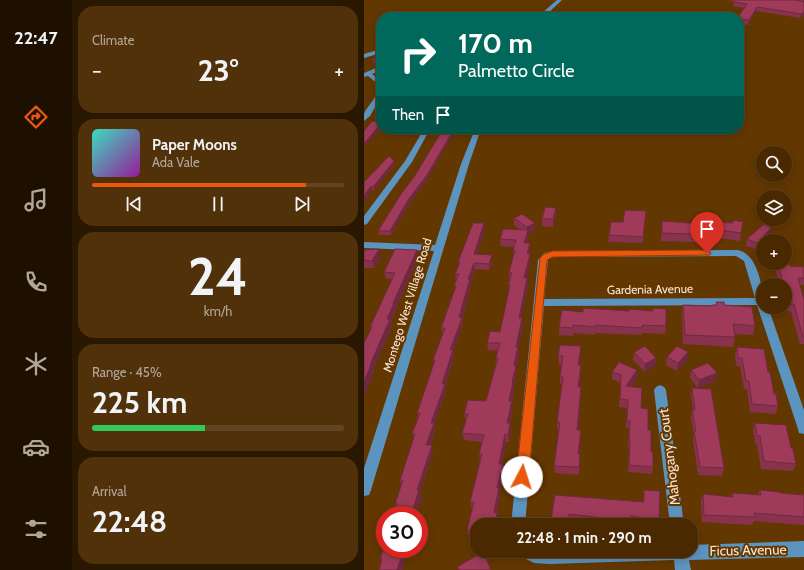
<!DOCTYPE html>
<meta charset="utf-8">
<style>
:root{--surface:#4a2900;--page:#51310a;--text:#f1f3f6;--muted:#b2a699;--line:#614522;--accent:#ea580c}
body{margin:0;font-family:Cabin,sans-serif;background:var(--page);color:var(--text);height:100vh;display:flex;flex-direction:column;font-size:15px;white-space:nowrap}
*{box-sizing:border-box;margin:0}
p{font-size:13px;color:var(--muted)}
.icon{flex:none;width:22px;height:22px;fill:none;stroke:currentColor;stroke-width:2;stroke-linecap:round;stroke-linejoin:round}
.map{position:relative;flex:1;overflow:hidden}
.details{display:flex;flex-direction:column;gap:6px;padding:6px;background:#291700;width:292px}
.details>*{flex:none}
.top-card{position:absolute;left:12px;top:12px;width:368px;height:122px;border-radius:16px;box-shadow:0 2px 10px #0003,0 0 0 1px var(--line);background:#00695c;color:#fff;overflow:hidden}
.controls{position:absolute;left:392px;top:146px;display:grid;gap:8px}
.controls a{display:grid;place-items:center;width:36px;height:36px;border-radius:50%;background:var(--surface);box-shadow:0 2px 10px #0003,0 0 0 1px var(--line);font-size:20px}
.speed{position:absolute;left:12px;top:506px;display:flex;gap:8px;font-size:20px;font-weight:700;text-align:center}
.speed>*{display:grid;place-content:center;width:52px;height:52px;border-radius:50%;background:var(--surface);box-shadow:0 2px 10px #0003,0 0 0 1px var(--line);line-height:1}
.speed .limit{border:6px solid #d22;background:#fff;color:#111}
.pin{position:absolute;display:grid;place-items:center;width:34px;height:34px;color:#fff;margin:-41px -17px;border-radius:50% 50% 50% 0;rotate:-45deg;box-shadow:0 0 4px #0007}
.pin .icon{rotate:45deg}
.me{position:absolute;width:44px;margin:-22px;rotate:5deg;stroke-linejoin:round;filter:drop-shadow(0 0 3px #0008)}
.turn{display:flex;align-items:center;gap:14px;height:84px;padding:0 16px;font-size:18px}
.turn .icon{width:52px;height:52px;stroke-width:2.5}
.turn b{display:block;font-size:28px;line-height:34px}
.then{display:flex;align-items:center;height:38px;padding:0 16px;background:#0003;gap:8px;font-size:15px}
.big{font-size:30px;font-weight:800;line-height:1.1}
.details .widget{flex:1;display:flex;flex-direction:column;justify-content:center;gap:6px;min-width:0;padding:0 14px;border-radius:16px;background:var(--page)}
.details .dial{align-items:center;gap:0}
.dial b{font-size:52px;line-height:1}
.song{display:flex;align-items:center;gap:12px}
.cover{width:48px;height:48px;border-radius:6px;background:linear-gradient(135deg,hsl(170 70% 55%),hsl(300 70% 35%))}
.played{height:4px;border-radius:2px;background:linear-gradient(90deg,var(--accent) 85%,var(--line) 85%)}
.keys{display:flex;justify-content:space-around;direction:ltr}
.heat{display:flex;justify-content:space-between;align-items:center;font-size:22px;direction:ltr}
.charge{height:6px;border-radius:3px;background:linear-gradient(90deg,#34c759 45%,var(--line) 0)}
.trip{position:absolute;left:106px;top:518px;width:228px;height:40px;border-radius:16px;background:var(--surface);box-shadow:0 2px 10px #0003,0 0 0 1px var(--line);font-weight:800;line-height:40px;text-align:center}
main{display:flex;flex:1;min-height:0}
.tab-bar{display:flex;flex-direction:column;width:72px;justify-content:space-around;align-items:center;background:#1e1000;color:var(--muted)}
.tab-bar .icon{width:28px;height:28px}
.tab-bar .on{color:var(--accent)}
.tab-bar b{font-size:18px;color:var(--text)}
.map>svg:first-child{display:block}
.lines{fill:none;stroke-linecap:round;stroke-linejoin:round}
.minor{fill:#5c94c0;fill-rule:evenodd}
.wall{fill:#89324e}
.shaded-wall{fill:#6f2940}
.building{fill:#9f3a5b;stroke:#6f2940}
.route{fill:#ea580c;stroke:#983908}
.labels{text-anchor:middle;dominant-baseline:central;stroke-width:4;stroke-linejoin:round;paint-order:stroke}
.street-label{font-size:12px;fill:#fae6d4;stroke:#633700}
.near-street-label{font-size:14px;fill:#fae6d4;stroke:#633700}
</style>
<main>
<nav class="tab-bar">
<b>22:47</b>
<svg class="icon on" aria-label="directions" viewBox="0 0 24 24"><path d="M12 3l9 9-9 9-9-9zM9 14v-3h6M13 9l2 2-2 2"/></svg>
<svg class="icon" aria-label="music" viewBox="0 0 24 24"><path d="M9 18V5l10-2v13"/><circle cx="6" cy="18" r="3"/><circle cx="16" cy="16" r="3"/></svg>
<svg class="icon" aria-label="phone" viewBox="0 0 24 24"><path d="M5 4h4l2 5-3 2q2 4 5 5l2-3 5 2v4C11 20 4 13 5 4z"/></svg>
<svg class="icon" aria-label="climate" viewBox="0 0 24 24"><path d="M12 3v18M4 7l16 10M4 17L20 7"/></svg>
<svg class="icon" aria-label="car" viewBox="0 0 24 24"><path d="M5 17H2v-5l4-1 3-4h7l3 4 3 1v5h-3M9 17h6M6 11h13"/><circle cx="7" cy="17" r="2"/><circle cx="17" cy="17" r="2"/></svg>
<svg class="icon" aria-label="filters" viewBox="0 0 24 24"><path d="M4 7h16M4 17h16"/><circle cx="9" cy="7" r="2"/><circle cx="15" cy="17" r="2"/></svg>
</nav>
<section class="details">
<div class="widget"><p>Climate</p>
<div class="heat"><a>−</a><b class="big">23°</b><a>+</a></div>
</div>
<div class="widget">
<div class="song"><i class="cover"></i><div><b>Paper Moons</b><p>Ada Vale</p></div></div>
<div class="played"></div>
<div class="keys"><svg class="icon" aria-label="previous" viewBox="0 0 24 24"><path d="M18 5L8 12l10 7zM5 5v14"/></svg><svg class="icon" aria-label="pause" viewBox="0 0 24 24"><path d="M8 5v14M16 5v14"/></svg><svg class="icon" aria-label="next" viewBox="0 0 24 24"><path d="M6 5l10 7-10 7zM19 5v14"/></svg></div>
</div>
<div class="widget dial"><b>24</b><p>km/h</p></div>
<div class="widget"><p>Range · 45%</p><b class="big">225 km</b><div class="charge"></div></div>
<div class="widget"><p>Arrival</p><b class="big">22:48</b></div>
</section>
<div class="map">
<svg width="440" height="570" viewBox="0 0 440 570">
<rect width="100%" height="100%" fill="#633700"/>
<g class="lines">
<!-- minor -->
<path class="minor" d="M193,0H198L181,16L170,17L177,14Z
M17,49V53L0,58V54Z
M17,66V70L8,74L17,81V97L6,116L0,121C0,119 0,117 0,114C3,105 17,95 13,85C12,81 6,78 4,76L0,77V73Z
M60,129H66L48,162L3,224L0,225V216L41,161Z
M111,129H117L105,164L7,490L5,495L0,496V468L70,251L0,248V242L71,245L97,164Z
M374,250C395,255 399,289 399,307H404L440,410V434L435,433L434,429L393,305L180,306L161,525H147L174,260L180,253L189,251ZM372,256L380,261L391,298L180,299L184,260L186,257Z
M296,385L300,387L302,390L320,525H306L290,390L292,387Z
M440,541V557L325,560L327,570H311L310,560L185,564L170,563L156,556L153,551H327V545Z"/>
</g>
<!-- wall -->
<path class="wall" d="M362,0H440V1H436L440,16L436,18L392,11L384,25L375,24V17L381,8L369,6L370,1Z
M17,57V65L13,66L9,62L8,59Z
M30,161L31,164L10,190H8L0,182Z
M50,177L64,178L45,204L27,235H15L14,231Z
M192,208V215L189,227L178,226V219Z
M282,211L279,243L244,242L245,235L259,222Z
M150,218L171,230L164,234V237L162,243L166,251L165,254L166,262L162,278H163L164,286L157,318L159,326L154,348L155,355L152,367L153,373L150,385V390L148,401L149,409L146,423L147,430L145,442H142L138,464H139L140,471L136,490V495L133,513L135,520L134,525H113V538L105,537L103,530L108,509L106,502L116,461L115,454L118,442L100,440L98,433L102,421L100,414L122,401L132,362V358L134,351L124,350L123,343L136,332L145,293L144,285L145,280V272L150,255L149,250L150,247L137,246L136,239L157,230L150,225Z
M298,221L377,233L376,241L356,238L355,243L297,241Z
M121,230L113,254L128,261L125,270L111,269L107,281V286L98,319L99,324L89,351L90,357L81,386L82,391L70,426L71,430L66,445L69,452L56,493L58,497L32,508L31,504L37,485L36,480L50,439L48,434L54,416L53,413L70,364L69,360L79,334L77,328L91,289L90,286L92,280L91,274L95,266L94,262Z
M405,234L391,249L382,246L383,239Z
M0,250L17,257L10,268H0Z
M53,250L55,257L32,308V310L27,322L28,326L9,370L10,372L0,396L7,329L6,327L28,279H22L20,272Z
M405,263H421L426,266L440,267V285H436L440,300V344H436L427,312L423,311L421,305V285H415L411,267H406Z
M352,302L360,305L391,326L389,335L371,334V337L369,347L319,344L318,314L319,305L347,306L352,305Z
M198,310L302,326L301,334L278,333L277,335L231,333V335L209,333V336L195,335V327Z
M373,347L404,372L410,394L414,406L412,414L386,412L383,389H380L376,366H372L371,355Z
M270,352L292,358L291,366L281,372L269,360Z
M217,354L215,365H217V373L215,387L217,395L214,430L217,438L215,454H216V461L215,475L191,473L190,466L195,430L193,429V422L198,384H196V377L198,364H195L194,356Z
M303,357L323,360L313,371L302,365Z
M273,370V378L267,387L277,408L284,430L289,467L288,474L264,472L265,449H264L265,428H262L263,408L255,407L257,383L248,379V372Z
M327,370L353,373L351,381L334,388L326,378Z
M328,388L360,468L358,476L334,475L329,439L330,435L327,417L329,409L327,396Z
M391,423L427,448L432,464L429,471L397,469L393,444L391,443L389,430Z
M280,490L295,519L294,525H281L266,524V525H238L205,521V525H187V520L191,495L279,502Z
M396,490L416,493L440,495V525L390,521L388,525L338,522L337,501L339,494L367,497L368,493L394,495Z"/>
<!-- shaded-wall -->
<path class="shaded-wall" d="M393,7L392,11L384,25L385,20Z
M440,12V16L436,18L437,14Z
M17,62V65L13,66V63Z
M17,123V127L5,142L0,147V143Z
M90,129H92L64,178L45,204L27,235L26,231L44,200Z
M30,161L31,164L10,190L9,187Z
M7,186L8,190L0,202V196Z
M192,208V215L189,227V219Z
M120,223L121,230L111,260L110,254Z
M171,223V230L164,234V237L160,250V243L163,232V227Z
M407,228L405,234L391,249L393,243Z
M166,243V251L163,262V254Z
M15,249L17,257L10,268L8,261Z
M53,250L55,257L32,308V310L27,322L28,326L9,370L10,372L0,396V382L6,365L29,303Z
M166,254V262L161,286L160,278Z
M128,255V261L125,270V264Z
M110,263L111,269L107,281V286L98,319L99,324L89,351L90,357L81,386L82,391L70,426L71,430L64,451L62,445L67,423L78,384L86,350L95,317L104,279Z
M163,278L164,286L156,325L155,318Z
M158,318L159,326L154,348L155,355L152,367L153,373L150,385V390L146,409L145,401L148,382L152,347Z
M217,346V354L214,373V365Z
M324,352L323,360L313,371L314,363Z
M292,358L291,366L281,372V364Z
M217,365V373L214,394V387Z
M273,370V378L262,394V386Z
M353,373L351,381L334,388L335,380Z
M217,387V395L213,438V430Z
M148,401L149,409L144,430L143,423Z
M146,423L147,430L145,442L144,435Z
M217,430V438L214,461V454Z
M141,434L142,442L136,471L135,464Z
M68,445L69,452L56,493L58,497L52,515H47L53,490Z
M216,454V461L215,475V467Z
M139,464L140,471L136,490V495L131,519L130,512L133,488Z
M133,513L135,520L134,525H131Z
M205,514V525H204Z
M40,549H44L38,570H33Z"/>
<!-- building -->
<path class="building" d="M370,0H432L440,2V12L437,14L393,7L385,20L375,19V17H374L383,4L370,2Z
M17,57V62L13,63L8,59Z
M8,121L17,122V123L4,139L0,143V131Z
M79,129H90L63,175L44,200L26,231H14L37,194L50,177Z
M25,156L30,161L9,187L7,186L0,196V182Z
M181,207L192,208L189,219H178Z
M261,210L282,211L279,237L245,235L247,222H259Z
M158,214L171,223L163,227L150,218Z
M369,220L379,222L377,233L356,230V235L298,233V221L338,224L339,221L369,223Z
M109,223H120L110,254L128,255L125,264L110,263L104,279H106L95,317L98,318L86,350H89L78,384H81L67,423H70L62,445H68L53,490H55L47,515H30L34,504H31L39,480H36L51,434H48L56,413H53L71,360H69L81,328H77L92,286H90L95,274H91L96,262H94Z
M400,224L407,228L393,243L383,239Z
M139,229L164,230L160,243H166L163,254H166L160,278H163L155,318H158L152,347H154L150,365L152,366L148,382H149L145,401H148L143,423H146L144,435L141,434L135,464H139L133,488H135L130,512L133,513L131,525H113V531L103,530L110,502H106L118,454H115L120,435L98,433L104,414H100L104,400L122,401L134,358H132L136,343H123L126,331L136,332L146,285H144L148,273L145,272L151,250H149L152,240L136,239Z
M417,239L419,241H408Z
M421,246L426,266L440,267V278H434L440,300V337H439L430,304H425L421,290V285H420L413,263H421Z
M15,249L8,261L0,260V250Z
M31,249L53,250L29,303H30L23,319H26L6,365H7L0,382V343L8,327H6L31,273L20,272Z
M352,302H360V305L388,307L391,326L369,324L371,337L321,335L319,305L348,306V305H353Z
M219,308L265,311V309L289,311V308L302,309V326L278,325V328L232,325L231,327L209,325V328L195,327L198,310L219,312Z
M196,345L217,346L214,365H217L214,387H217L213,430H217L214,454H216L215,467L190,466L196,422H193L199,377H196L199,356H194Z
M281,346L292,358L281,364L270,352Z
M313,346L324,352L314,363L303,357Z
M373,347L400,349L404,372H406L410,394H412L414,406L388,404L385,381H382L378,358H374Z
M255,362L273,370L262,386L278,388L277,408L284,409V430H287V452H289V467L265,465L266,441H265L266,421L263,420L264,400L256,399L257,375L248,372Z
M344,363L353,373L335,380L327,370Z
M328,388L347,389L360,468L336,467L330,431H332L328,409L331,410Z
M391,423L422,425L427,448L429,449L432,464L400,461L396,436H393Z
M280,490L296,491L295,519L266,516V521L205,514L204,521L187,520L191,495L280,502Z
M396,490L416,492V493L440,495V517L390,513L391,517L340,515L339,494L369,497L368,493L397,495Z
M21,543V549H40L33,570H36H15L18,559H16Z
M119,552L127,570H95L93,567Z"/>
<!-- route -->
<path class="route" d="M343,250L347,253L346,255L189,257L183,260L165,477L163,481L158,483L154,481L152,477L176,258L180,254L189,251Z"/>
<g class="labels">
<!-- street labels -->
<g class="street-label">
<text transform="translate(286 289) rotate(-1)">Gardenia Avenue</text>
<text transform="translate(43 305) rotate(-73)">Montego West Village Road</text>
</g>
<!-- near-street labels -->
<g class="near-street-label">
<text transform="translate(305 457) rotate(-97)">Mahogany Court</text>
<text transform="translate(384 550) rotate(-1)">Ficus Avenue</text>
</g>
</g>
</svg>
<div class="controls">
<a><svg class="icon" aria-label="search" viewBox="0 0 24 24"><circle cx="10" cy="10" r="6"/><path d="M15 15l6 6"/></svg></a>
<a><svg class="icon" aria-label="layers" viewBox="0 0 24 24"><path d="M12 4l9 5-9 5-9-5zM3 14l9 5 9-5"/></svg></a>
<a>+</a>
<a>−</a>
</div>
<div class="speed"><div class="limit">30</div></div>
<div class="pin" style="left:343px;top:253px;background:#d93025"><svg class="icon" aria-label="arrive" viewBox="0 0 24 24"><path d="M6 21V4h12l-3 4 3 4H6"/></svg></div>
<svg class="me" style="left:158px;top:477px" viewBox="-20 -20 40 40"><circle r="19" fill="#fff"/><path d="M0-13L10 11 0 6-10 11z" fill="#ea580c"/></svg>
<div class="trip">22:48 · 1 min · 290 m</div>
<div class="top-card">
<div class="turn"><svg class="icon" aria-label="right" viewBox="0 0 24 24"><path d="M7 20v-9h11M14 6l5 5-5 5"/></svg><div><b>170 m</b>Palmetto Circle</div></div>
<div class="then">Then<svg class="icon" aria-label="arrive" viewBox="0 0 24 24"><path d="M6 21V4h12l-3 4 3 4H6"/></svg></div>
</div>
</div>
</main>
